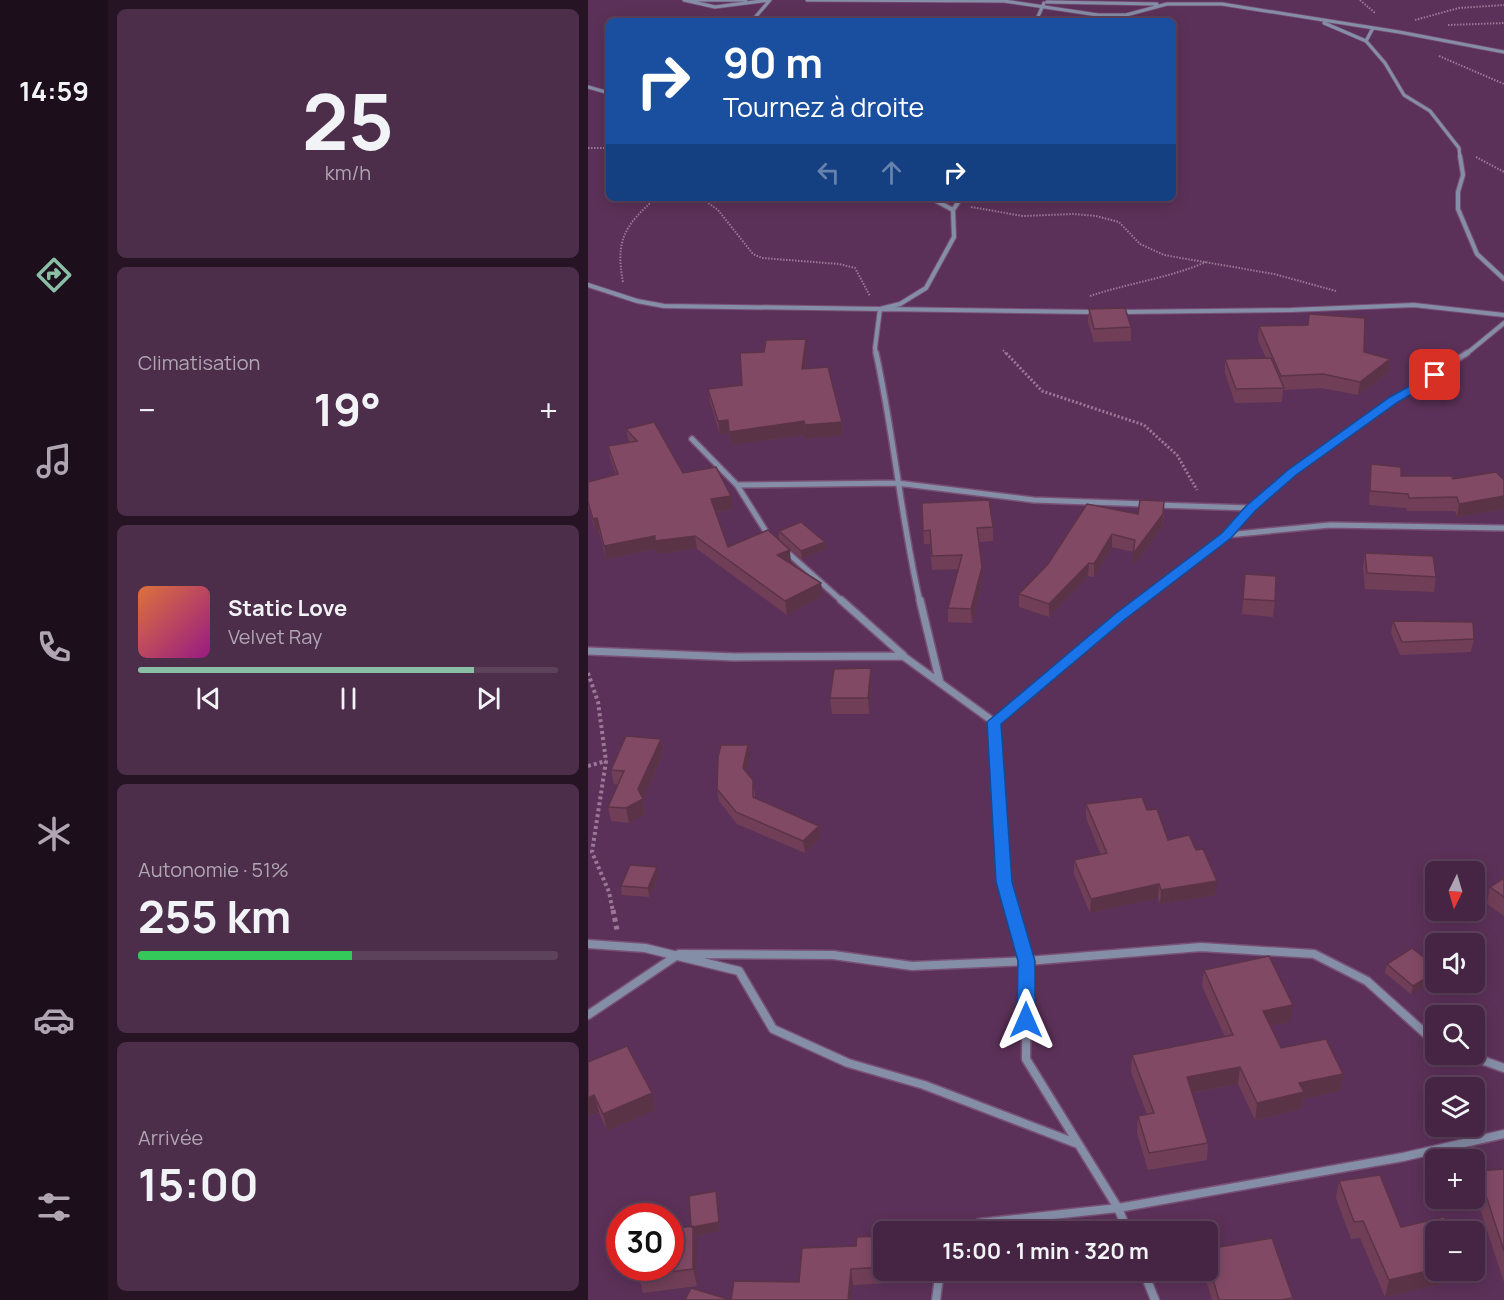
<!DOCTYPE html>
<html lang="fr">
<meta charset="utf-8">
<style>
:root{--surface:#452543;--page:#4c2d4a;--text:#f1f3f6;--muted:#b0a5b2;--line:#5d425c;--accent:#8abfa5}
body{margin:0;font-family:Manrope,sans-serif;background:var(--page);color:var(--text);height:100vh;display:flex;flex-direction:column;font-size:22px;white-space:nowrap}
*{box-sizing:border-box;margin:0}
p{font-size:20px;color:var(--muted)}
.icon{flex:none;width:33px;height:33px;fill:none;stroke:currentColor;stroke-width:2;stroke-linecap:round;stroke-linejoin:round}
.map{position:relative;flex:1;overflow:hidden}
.drawer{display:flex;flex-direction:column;gap:9px;padding:9px;background:#261425;width:480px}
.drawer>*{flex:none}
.banner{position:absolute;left:18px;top:18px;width:570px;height:183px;border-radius:9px;box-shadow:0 3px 15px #0003,0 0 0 2px var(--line);background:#1a4fa0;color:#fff;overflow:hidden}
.needle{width:39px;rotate:185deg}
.controls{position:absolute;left:837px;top:861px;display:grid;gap:12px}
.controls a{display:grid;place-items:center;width:60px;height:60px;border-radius:9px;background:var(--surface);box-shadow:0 3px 15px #0003,0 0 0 2px var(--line);font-size:30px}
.speed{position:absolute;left:18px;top:1203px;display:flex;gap:12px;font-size:30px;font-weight:700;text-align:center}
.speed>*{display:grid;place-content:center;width:78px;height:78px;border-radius:50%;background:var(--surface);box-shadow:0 3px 15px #0003,0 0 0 2px var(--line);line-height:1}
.speed .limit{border:9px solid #d22;background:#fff;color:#111}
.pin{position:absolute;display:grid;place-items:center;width:51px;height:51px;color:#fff;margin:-26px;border-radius:12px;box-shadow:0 3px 9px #0006}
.me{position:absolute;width:66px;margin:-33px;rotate:0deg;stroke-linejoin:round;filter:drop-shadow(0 0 4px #0008)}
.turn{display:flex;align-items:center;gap:21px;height:126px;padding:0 18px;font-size:27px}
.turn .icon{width:78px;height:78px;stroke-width:2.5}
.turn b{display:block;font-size:42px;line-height:51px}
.lanes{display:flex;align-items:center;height:57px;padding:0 18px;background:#0003;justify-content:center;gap:30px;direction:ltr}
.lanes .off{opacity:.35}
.big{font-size:45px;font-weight:700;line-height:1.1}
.drawer .tile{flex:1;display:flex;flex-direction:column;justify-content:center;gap:9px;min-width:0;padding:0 21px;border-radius:9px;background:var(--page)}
.drawer .dial{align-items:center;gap:0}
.dial b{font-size:78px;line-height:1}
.song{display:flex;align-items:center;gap:18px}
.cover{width:72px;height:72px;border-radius:9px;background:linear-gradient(135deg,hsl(20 70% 55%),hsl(310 70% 35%))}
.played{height:6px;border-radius:3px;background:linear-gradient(90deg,var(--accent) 80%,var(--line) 80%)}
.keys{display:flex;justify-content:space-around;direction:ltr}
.heat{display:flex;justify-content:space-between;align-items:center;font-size:33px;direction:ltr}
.charge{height:9px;border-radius:4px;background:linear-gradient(90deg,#34c759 51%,var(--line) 0)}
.trip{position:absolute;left:285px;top:1221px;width:345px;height:60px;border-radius:9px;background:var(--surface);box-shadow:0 3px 15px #0003,0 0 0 2px var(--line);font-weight:700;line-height:60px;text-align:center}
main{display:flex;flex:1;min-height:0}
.tabs{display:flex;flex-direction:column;width:108px;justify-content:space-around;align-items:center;background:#1c0f1b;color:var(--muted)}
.tabs .icon{width:42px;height:42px}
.tabs .active{color:var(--accent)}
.tabs b{font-size:27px;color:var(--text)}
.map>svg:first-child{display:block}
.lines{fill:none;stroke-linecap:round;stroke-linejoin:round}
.street-far4-casing{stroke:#785075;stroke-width:4.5}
.street-far3-casing{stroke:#785075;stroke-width:6}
.street-far2-casing{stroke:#785075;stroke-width:8}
.street-far1-casing{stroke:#785075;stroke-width:10}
.street-casing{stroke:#785075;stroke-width:11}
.path-far3{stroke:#9b7898;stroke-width:2;stroke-dasharray:1.5 1.5;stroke-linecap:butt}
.path-far2{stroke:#9b7898;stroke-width:3;stroke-dasharray:2 2;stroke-linecap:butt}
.path-far1{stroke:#9b7898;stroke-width:4;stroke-dasharray:3 3;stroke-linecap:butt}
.path{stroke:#9b7898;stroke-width:5;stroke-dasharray:4 4;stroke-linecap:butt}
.street-far4{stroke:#858ea7;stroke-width:3}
.street-far3{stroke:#858ea7;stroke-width:4}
.street-far2{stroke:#858ea7;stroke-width:5}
.street-far1{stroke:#858ea7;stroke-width:7}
.street{stroke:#858ea7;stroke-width:8}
.wall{fill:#703f57}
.shaded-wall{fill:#5b3347}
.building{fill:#824965;stroke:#5b3347;stroke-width:1.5}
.route{fill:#1a73e8;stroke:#114b97;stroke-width:1.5}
</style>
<main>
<nav class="tabs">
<b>14:59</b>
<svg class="icon active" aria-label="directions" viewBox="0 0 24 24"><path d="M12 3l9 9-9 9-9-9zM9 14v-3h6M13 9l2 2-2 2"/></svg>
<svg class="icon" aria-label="music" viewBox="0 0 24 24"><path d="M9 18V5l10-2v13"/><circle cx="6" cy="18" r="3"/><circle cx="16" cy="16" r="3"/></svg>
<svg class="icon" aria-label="phone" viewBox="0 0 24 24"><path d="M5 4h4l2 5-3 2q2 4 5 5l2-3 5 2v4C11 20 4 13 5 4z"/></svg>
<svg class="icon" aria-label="climate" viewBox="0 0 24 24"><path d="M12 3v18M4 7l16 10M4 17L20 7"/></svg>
<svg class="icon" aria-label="car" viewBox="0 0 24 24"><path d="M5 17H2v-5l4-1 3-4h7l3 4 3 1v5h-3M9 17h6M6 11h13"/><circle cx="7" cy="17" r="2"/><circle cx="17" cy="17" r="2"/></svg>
<svg class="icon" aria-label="filters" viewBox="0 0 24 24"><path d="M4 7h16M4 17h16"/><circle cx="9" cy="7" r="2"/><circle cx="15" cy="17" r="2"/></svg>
</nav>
<section class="drawer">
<div class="tile dial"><b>25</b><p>km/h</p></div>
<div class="tile"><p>Climatisation</p>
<div class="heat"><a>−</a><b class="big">19°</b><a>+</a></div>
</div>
<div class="tile">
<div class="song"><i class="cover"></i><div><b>Static Love</b><p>Velvet Ray</p></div></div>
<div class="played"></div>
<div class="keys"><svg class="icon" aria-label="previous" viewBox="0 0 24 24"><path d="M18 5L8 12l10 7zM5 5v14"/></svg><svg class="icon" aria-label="pause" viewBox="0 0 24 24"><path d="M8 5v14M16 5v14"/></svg><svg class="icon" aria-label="next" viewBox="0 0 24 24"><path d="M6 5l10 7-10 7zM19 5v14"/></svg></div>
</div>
<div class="tile"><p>Autonomie · 51%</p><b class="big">255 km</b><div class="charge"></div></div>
<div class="tile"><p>Arrivée</p><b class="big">15:00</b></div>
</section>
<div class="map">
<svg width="916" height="1300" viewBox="0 0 916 1300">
<rect width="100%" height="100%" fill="#5c3159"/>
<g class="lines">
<defs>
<path id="street-far4" d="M96,0L127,7L181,0
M105,0H158
M219,0L416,1L510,15H538L579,4H634L811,32L916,52
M459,2L569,4
M164,21L182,0
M448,21L456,3
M736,23L778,41
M785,28L778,41L797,63L816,95L842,111L871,148L872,158
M0,87L21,93"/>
<path id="street-far3" d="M872,156L875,175L870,192V209L889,254L916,279
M365,210L373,198
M0,285L49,301L76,306L506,312
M532,312L703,310L826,305L916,315
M288,355L287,348L292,309L312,304L338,288L366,237L365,210L343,198
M877,355L916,323"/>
<path id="street-far2" d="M288,353C306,435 313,520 332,602
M104,439L149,485L182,538
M149,485L309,483L446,500L558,504
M568,505L663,508
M639,535L742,525L916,528
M199,552L255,602
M551,602L639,535L663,508L704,472L806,400L879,353"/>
<path id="street-far1" d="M253,600L315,655
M332,600L352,683
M0,651L146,657L315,656L406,722
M425,912L416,882L406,722L553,600"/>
<path id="street" d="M424,910L439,961L438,1059L530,1208L540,1232
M0,944L57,948L151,971L185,1029L260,1063L336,1085L490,1144
M0,1015L91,954L245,955L324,966L439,961L613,947L726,954L779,981L848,1043
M877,1054L916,1068
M380,1232L391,1223L530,1208L815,1157L916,1134
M555,1270L567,1300
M348,1300L352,1270"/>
</defs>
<!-- street-far4 casing -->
<use href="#street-far4" class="street-far4-casing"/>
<!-- street-far3 casing -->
<use href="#street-far3" class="street-far3-casing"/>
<!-- street-far2 casing -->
<use href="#street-far2" class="street-far2-casing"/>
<!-- street-far1 casing -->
<use href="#street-far1" class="street-far1-casing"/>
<!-- street casing -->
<use href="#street" class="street-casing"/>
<!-- path-far3 -->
<path class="path-far3" d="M772,0L787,13
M827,20L871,8L916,5
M860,25L916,23
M851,56L916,84
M0,148H21
M888,157L916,172
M113,198L130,210L165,254L174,258L251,264L267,268L282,296
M383,207L435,216L485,214L508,216L531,222L552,244L576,255L686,274L748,291
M35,282C27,240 37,225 68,198
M502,296C541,283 581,278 618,262
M415,350L419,355"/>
<!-- path-far2 -->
<path class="path-far2" d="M418,353L454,391L556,425L589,455L609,490"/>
<!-- path-far1 -->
<path class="path-far1" d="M0,673L10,702L18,761L4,852L21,892L25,912
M0,766L18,761"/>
<!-- path -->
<path class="path" d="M25,910L29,930"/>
<!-- street-far4 -->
<use href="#street-far4" class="street-far4"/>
<!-- street-far3 -->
<use href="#street-far3" class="street-far3"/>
<!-- street-far2 -->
<use href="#street-far2" class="street-far2"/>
<!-- street-far1 -->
<use href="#street-far1" class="street-far1"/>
<!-- street -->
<use href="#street" class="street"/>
</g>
<!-- wall -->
<path class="wall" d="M501,309L543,327V341L506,342L500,322Z
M671,326L776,352L800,373L770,395L733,388L695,390L694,402L647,403L637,373V359L678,358L670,340Z
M219,351L217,369L254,422L255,435L218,439V435L143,445L141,433L132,434L122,402L120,389L154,385Z
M38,429L95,473L145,509L127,512L140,547L203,563H202L235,596L199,615L109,549L69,554L68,549L18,559L11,531L8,532L0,507V482L28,474L22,458L20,446L41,442Z
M783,464L813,476L916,480V509L869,517L867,511H819L818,508L781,505L782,478Z
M334,503L405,527V541L391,542L394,581L384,623L360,622V608L370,569L344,570L342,544H336Z
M550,514H576L574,527L545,567V552L524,547L506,577L500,576L461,617L431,607V594L460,564Z
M191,531L237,542L238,549L214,559L191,539Z
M777,553L848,577L846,592L777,589L775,568Z
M657,574L687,601L685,617L654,614Z
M805,621L886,639L883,652L812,655L803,633Z
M283,668L284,684L281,714H244L242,698Z
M73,739L75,753L55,800L57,814L41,823L23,821L20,807L30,785L26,784L23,770Z
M162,757L158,772L167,792V798L232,838L217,853L149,824L131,801L129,789Z
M498,804L559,810L580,840L628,895L572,904L570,898L502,913L486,874V860L513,855L498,818Z
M70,876L61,897L34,895L33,886Z
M916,878V916L899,904L902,887Z
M799,964L848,967L823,994L797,973Z
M616,970L702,1022L682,1026L693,1048L755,1074L752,1091L715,1099L713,1109L667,1120L650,1084L604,1093L620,1143L619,1160L560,1170L549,1133L550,1116L559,1114L543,1072L544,1055L637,1037L614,986Z
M0,1062L67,1110L19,1131L11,1112L0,1116Z
M916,1169V1282L886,1191V1183L890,1171Z
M751,1181L813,1227L874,1279L797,1297L772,1238L763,1239L748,1198Z
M128,1191L130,1199L132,1231L107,1236L109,1243V1286L55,1293L51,1276L103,1227Z
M296,1236V1270H324V1282L265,1285L143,1300L211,1282L268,1246Z
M620,1249L705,1298V1300H624L615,1270H620Z"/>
<!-- shaded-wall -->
<path class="shaded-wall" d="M218,339L219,351L215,382L214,369Z
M802,359L800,373L770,395L772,382Z
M140,420L216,421L218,435L143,445L141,433L132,434L130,421Z
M254,422L255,435L218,439L217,425Z
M143,496L145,509L124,512L123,499Z
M916,496V509L869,517L871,504Z
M576,501L574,527L545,567V554Z
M9,518L11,531L8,532L5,519Z
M524,534V547L506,577V564Z
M67,536H107L109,549L69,554L68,549L18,559L16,546Z
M237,542L238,549L214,559L213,551Z
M202,550L203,563L190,568L189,555Z
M501,563L500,576L461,617V604Z
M394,567V581L384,623L383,609Z
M233,583L235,596L199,615L197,601Z
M283,668L284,684L281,714L280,698Z
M73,739L75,753L55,800L57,814L41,823L38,808L50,789Z
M160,745L162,757L156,780L155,768Z
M231,826L232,838L217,853L215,841Z
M69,867L70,876L61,897L60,888Z
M629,881L628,895L572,904L573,890Z
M571,884L570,898L502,913L503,899Z
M848,972V979L823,994L825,986Z
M705,1005L702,1022L673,1028L675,1011Z
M652,1067L650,1084L597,1094L599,1077Z
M755,1074L752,1091L715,1099L713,1109L667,1120L669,1103L711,1083Z
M64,1093L67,1110L19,1131L15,1114Z
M6,1095L11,1112L0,1116V1098Z
M128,1191L130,1199L132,1231L107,1236L109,1243V1286L105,1269L106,1227Z
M263,1269L265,1285L263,1300H260Z
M848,1269V1270H877L874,1279L797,1297L801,1280Z"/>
<!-- building -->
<path class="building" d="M537,308L543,327L506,329L501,309Z
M721,314L777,318L776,352L802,359L772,382L735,374L693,376L671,326L720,325Z
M218,339L214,369L240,367L254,422L217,425L216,421L141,432L140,420L130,421L120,389L154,385L152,353L176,352L178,340Z
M683,358L696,388L648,389L637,359Z
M66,422L95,473L128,467L143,496L123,499L140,547L180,530L202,550L189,555L233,583L197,601L107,536L67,541V536L16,546L9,518L5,519L0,502V482L30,474L20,446L49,441L38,429Z
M783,464L813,467V476H864L865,479L908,472L916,480V496L871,504L869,497L821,498L820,494L782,491Z
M401,500L405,527L389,528L394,567L383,609L360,608L374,555L344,556L342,530L335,531L334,503Z
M552,500L576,501L575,514L545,554L547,540L524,534L506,564L501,563L461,604L431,594L460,564L499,504L550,514Z
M213,522L237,542L213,551L191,531Z
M777,553L845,556L848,577L779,573Z
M657,574L688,576L687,601L655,599Z
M805,621L885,622L886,639L814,642Z
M283,668L280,698H242L246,669Z
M38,736L73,739L50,789L55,799L38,808L20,807L36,771L23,770Z
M133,745H160L155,768L165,780V797L231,826L215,841L148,812L129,789L130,757Z
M554,797L559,810L569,809L580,840L601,835L608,850L615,849L629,881L573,890L571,884L503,899L486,860L519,853L498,804Z
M42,865L69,867L60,888L33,886Z
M916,878V897L902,887Z
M824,948L848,967V972L825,986L799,964Z
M681,956L705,1005L675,1011L693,1048L738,1039L755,1074L711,1083L716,1092L669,1103L652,1067L599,1077L620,1143L561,1153L550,1116L566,1113L544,1055L645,1035L616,970Z
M39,1046L64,1093L15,1114L6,1095L0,1098V1062Z
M916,1169V1251L890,1171Z
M792,1175L813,1227L856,1217L863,1232H848V1269L801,1280L775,1221L766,1222L751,1181Z
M128,1191L131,1222L105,1227H103L101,1196Z
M105,1226V1269L51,1276V1268H82V1229Z
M296,1236V1267L263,1269L260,1300H97L103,1288L143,1300L146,1281L211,1282L214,1248L268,1246L269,1237Z
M684,1238L705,1298L693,1300H631L620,1262V1249Z"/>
<!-- route -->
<path class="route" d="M847,372L851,373V378L810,402L708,475L667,511L643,538L536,620L413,724L424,882L447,961V1020L444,1025L438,1027L432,1025L429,1020L430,961L408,882L399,722L527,614L634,533L658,506L700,470L802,397Z"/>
</svg>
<div class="controls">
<a><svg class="needle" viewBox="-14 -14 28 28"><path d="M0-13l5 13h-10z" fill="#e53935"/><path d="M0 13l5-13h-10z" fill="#b0a5b2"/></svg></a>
<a><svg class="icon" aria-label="sound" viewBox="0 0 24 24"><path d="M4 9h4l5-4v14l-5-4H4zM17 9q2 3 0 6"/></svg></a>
<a><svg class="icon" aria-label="search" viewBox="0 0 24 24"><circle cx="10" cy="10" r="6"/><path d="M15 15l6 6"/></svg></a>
<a><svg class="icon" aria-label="layers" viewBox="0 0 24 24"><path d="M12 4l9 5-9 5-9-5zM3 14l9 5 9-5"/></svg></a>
<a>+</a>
<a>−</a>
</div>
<div class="speed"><div class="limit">30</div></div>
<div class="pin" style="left:847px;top:375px;background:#d93025"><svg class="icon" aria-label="arrive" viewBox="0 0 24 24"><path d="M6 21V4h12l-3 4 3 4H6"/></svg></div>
<svg class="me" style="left:438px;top:1020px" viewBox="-20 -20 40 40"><path d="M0-17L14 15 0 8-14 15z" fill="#1a73e8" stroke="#fff" stroke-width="4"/></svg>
<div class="trip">15:00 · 1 min · 320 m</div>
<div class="banner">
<div class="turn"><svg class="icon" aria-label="right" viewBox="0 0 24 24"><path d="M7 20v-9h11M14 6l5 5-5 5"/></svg><div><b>90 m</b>Tournez à droite</div></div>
<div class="lanes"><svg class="icon off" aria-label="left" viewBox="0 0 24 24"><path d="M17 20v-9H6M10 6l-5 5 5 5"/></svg><svg class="icon off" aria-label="ahead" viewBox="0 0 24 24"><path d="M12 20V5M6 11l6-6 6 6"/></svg><svg class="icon" aria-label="right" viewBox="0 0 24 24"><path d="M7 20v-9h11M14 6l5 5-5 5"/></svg></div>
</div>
</div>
</main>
